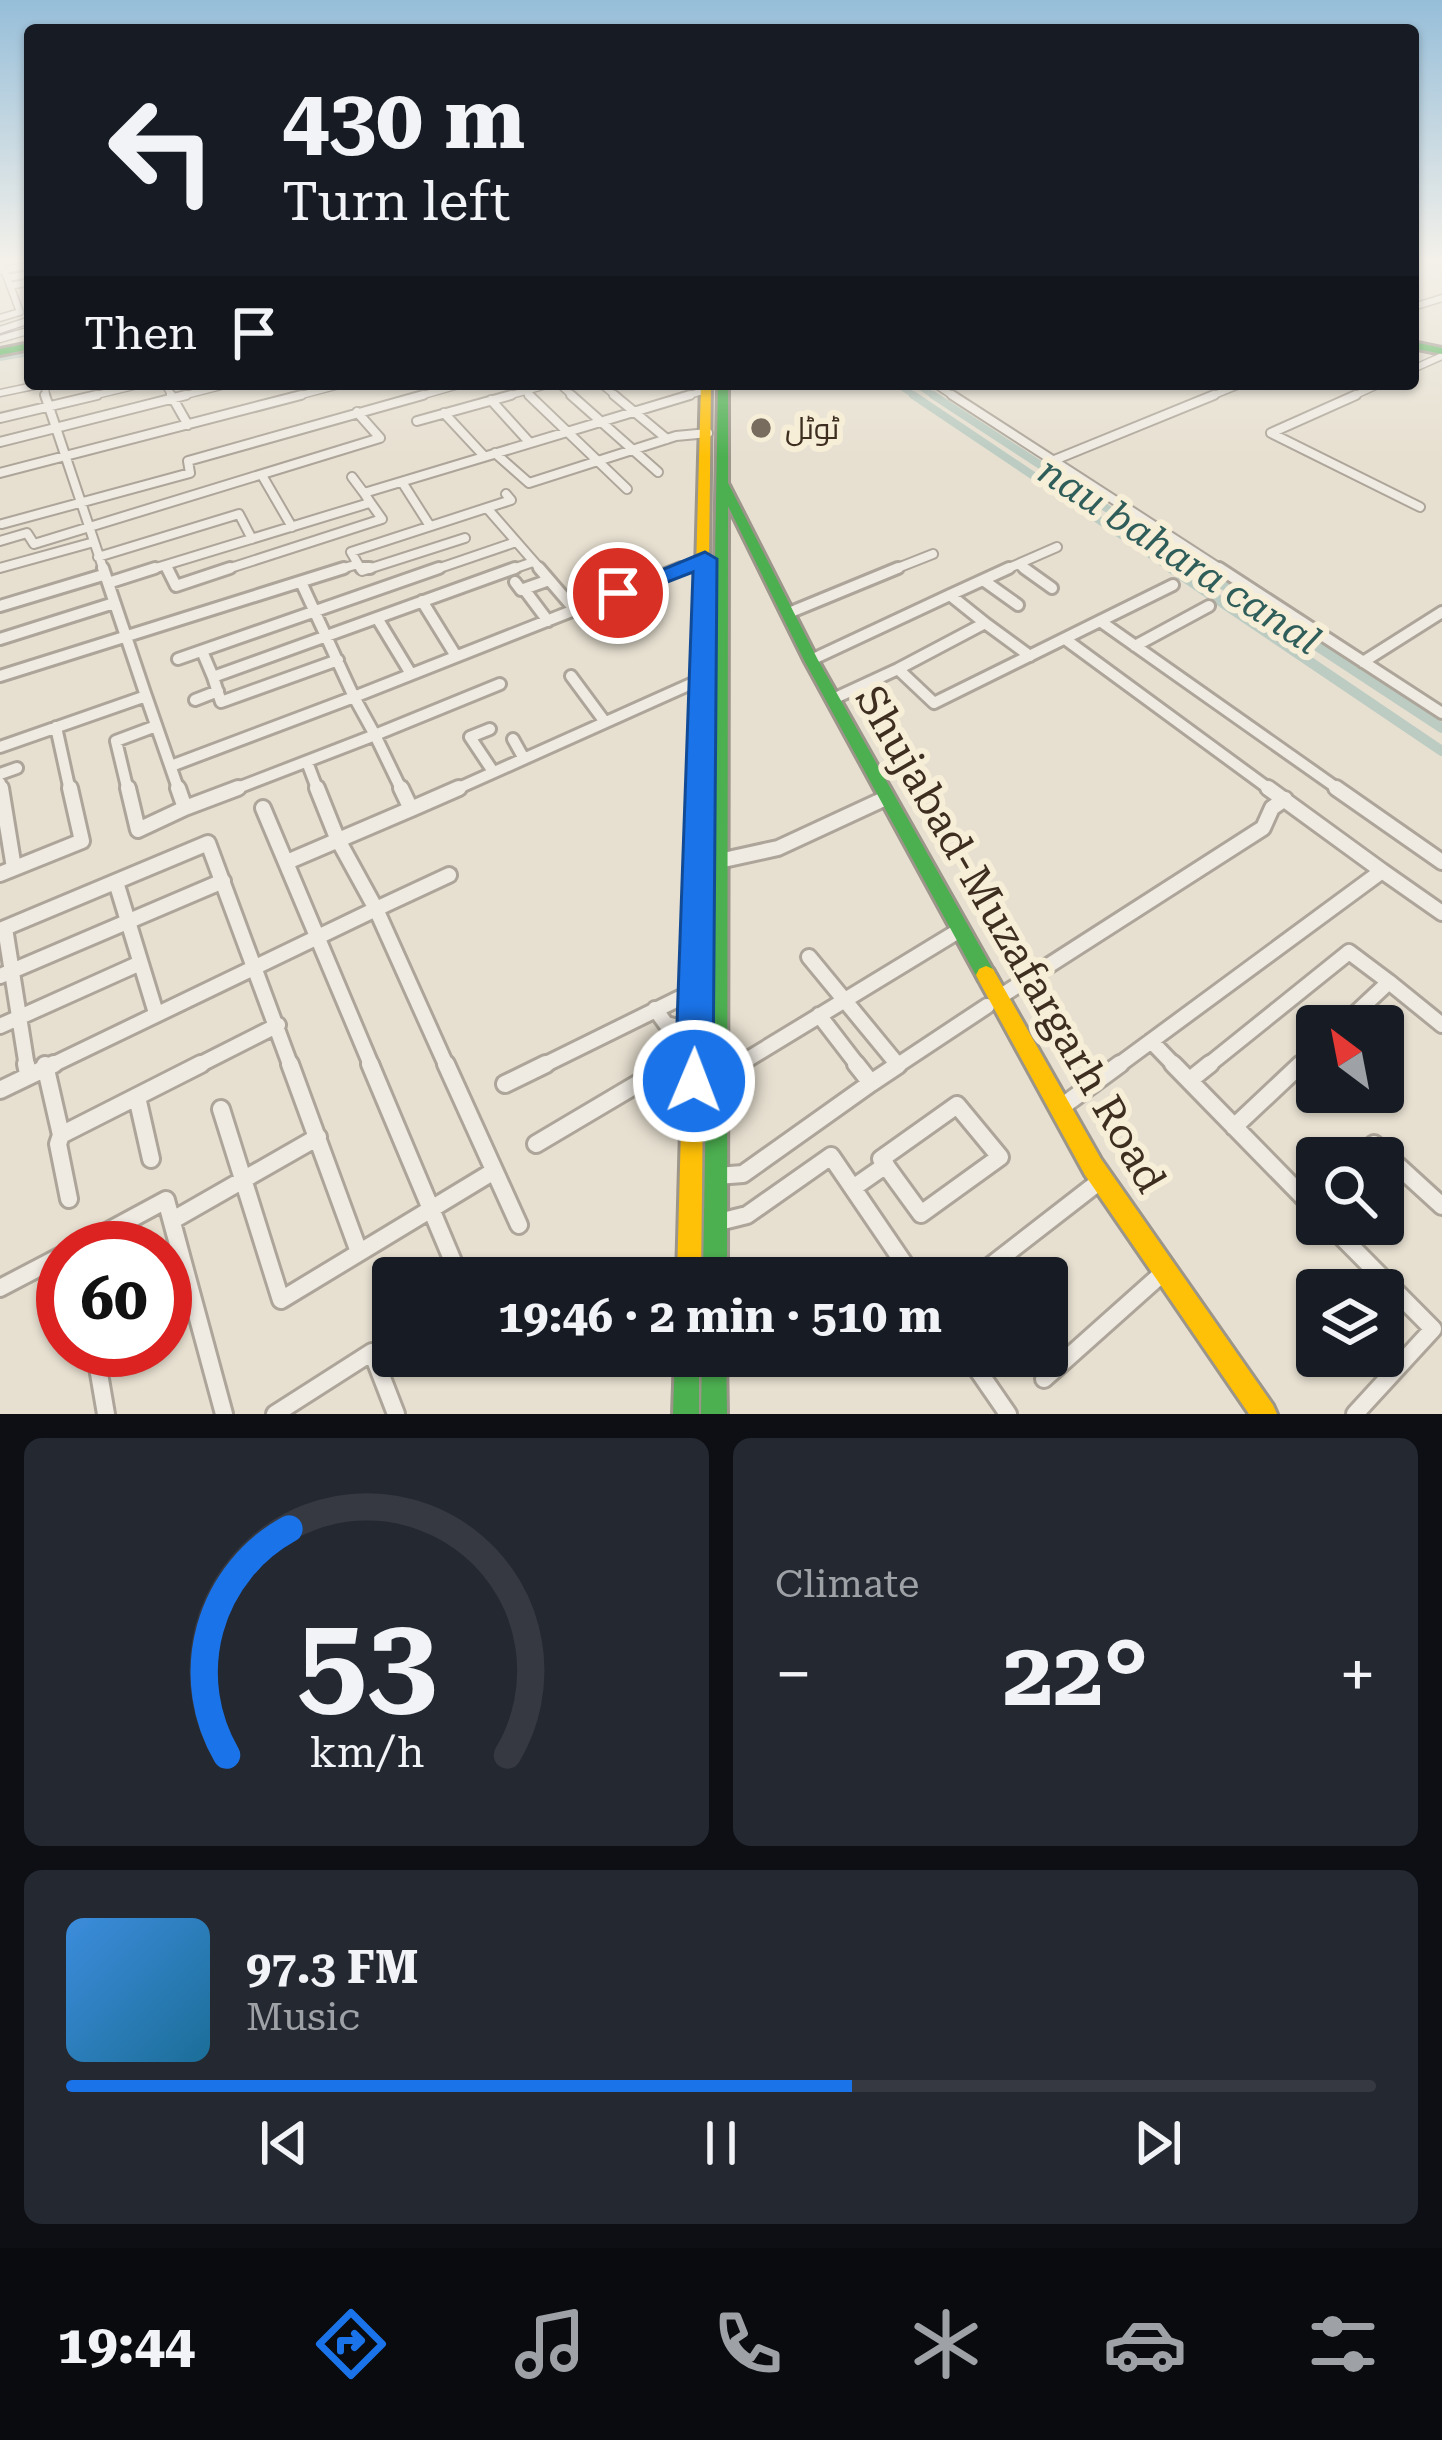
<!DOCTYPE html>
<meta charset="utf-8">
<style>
:root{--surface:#171b24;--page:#242831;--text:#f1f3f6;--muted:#9ea1a6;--line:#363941;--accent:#1a73e8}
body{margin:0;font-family:"Roboto Serif",Cairo,serif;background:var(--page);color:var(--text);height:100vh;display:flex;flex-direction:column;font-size:45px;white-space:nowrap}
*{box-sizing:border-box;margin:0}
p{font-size:39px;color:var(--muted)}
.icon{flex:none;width:66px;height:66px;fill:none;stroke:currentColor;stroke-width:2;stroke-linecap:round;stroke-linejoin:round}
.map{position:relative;height:1414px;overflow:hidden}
.side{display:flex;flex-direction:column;gap:24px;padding:24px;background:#0d0f14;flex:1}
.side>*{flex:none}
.hud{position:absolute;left:24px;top:24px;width:1395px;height:366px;border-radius:12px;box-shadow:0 3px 9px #0004;background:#171b24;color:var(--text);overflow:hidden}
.needle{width:78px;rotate:328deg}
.fabs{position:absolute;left:1296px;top:1005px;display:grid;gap:24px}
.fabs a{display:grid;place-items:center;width:108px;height:108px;border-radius:12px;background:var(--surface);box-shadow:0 3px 9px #0004;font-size:60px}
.speed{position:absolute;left:36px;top:1221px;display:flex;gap:24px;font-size:60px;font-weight:700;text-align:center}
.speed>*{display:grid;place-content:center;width:156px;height:156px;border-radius:50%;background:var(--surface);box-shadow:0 3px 9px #0004;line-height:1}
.speed .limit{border:18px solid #d22;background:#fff;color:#111}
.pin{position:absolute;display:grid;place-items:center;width:102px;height:102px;color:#fff;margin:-51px;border:6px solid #fff;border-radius:50%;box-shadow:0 3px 12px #0007}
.me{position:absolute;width:132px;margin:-66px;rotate:1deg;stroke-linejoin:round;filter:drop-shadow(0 0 9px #0008)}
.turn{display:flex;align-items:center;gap:42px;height:252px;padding:0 60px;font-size:54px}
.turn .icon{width:156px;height:156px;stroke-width:2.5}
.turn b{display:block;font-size:84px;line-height:102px}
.then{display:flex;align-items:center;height:114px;padding:0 60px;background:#0003;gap:24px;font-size:45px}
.big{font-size:90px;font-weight:700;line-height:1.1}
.side .widget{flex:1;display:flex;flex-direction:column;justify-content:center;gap:18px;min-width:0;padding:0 42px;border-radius:18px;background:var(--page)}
.side .dial{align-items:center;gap:0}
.dial svg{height:312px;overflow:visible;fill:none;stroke:var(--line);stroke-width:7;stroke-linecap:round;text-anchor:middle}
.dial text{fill:var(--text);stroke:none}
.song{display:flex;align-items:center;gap:36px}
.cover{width:144px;height:144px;border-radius:18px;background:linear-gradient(135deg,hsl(210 70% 55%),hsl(200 70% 35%))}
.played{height:12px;border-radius:6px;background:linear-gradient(90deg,var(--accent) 60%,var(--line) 60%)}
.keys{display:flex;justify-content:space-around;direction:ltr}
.heat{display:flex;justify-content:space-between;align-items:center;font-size:66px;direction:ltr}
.side .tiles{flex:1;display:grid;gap:24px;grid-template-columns:1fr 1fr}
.widget:last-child{grid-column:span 2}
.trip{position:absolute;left:372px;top:1257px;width:696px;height:120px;border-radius:12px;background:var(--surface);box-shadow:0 3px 9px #0004;font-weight:700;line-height:120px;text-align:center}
.tabs{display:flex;height:192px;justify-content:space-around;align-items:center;background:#090b0e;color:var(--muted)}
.tabs .icon{width:84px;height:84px}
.tabs .selected{color:var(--accent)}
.tabs b{font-size:54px;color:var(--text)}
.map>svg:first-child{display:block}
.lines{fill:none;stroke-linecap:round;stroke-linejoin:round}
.canal-far2{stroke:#bcccc2;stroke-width:6}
.canal-far1{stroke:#bcccc2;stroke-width:8}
.canal{stroke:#bcccc2;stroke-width:10}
.street-far4-casing{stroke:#ada599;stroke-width:9}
.street-far3-casing{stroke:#ada599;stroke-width:12}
.street-far2-casing{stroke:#ada599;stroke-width:16}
.street-far1-casing{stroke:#ada599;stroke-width:20}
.street-casing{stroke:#ada599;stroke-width:22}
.fast-casing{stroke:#9c958a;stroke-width:6}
.slow-casing{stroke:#9c958a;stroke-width:6}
.street-far4{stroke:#efebe3;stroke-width:6}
.street-far3{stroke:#efebe3;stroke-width:8}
.street-far2{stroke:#efebe3;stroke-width:10}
.street-far1{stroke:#efebe3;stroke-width:14}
.street{stroke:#efebe3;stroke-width:16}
.fast{fill:#4caf50;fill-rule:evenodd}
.slow{fill:#ffc107;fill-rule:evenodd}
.route{fill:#1a73e8;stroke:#114b97;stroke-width:3}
.poi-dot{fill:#786c5e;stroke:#f7eed8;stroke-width:4.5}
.labels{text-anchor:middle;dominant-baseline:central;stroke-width:12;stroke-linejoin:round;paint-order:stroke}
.far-poi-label{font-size:30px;fill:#3d2e20;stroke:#f7eed8;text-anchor:start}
.water-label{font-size:39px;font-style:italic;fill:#2f5d5a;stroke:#f7eed8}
.near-street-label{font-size:42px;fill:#3d2e20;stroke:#f7eed8}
</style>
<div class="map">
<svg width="1442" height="1414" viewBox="0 0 1442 1414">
<rect width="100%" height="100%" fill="#e7e0d1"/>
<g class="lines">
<!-- canal-far2 -->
<path class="canal-far2" d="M0,358L30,353
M897,384L918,398
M916,384L937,398"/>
<!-- canal-far1 -->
<path class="canal-far1" d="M913,395L1175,571
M933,395L1203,571"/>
<!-- canal -->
<path class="canal" d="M1171,568L1442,751
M1198,568L1442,728"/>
<defs>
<path id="street-far4" d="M0,259L20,312L0,318
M0,271L30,265
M7,278L30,274
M10,286L30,282
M1413,307L1442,298
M0,330L30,320
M0,339L24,332
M1413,369L1442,356
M45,384L46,398
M165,384L173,398
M559,384L575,398
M601,384L618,398
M935,384L956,398
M525,391L532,398
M0,393L43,384
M84,398L142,384
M174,398L229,384
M290,398L343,384
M413,398L462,384
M500,398L550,384
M680,398L706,390
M1207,398L1241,384
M1349,398L1380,384"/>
<path id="street-far3" d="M45,395L104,571
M171,395L188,425
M529,395L627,489
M571,395L658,472
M614,395L667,439
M952,395L1224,571
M1356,395L1271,433L1420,507
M491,400L530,443
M444,413L484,456
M0,418L97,395
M417,421L511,395
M0,442L186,395
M495,453L529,483L676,436L708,433
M1052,461L1214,395
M0,473L301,395
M263,477L292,527
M352,477L364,493
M402,482L430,526
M487,508L542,571
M2,524L190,473L188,461L423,395
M465,538L362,571L351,552L511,500L506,494
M0,541L27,533L34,544L380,438L357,412
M98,557L239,514L252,539
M1019,565L1028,571
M166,566L169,571
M0,568L94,542
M146,571L366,504L370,502L364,493L690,395
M221,571L382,519L370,502
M334,571L358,564
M431,571L516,542
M507,571L533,562
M673,571L705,559
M890,571L933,554
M1002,571L1057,547"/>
<path id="street-far2" d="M103,568L146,696
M167,568L176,586L230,568
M361,568H370
M539,568L575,610
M1024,568L1052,588
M1219,568L1442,713
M983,580L1018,605
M301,582L354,697L681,568
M515,582L521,590L549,580
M108,583L155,568
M1173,585L1100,621L1341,791
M524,589L548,621
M950,595L1009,568
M422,601L456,656
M0,606L103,575
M791,612L898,568
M377,618L411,674
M0,639L114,603
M1065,639L1272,791
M1135,646L1209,606
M202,651L213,677L515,568
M178,659L439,568
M811,660L950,595L985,623
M1363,662L1442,612
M898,669L985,623L1030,656
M0,676L344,568
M571,676L605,722
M213,677L221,702L338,660
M833,699L898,669L934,703L1100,621
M195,700L218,691
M56,727L70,791
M490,729L470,737L492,770
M513,739L523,757
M0,747L146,696L179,791
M307,762L318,791
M171,766L354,697L375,735L230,791
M0,774L17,768
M0,783L1,791
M128,791L116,741L156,726
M402,791L375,735L500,684
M452,791L702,679"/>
<path id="street-far1" d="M1,788L14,868
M128,788L138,830L185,808
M178,788L185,808L238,788
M317,788L337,838L376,909L449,875
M1268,788L1382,871
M1336,788L1442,862
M263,808L372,1067
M411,809L459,788
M719,861L778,848L886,798
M287,862L411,809L401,788
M0,874L82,841L70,788
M116,882L156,1013
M5,928L27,1067
M0,930L208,843L291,1067
M809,957L898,1065L987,1006
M0,976L223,881
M998,998L1263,828L1272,808L1285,799
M655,1009L666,1024L695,1031
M819,1015L859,1067
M0,1026L138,964
M1342,1026L1389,982L1442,1025
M1151,1041L1176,1067
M48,1067L376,909L447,1067
M195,1067L278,1025
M540,1067L682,997L696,999
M666,1067L693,1051
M735,1067L960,930
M1116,1067L1382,871L1442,913
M1206,1067L1349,952L1389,982
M1298,1067L1317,1049"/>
<path id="street" d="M26,1064L28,1074
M290,1064L359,1252
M370,1064L460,1278
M446,1064L519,1225
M856,1064L871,1083L898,1065
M1173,1064L1308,1202
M45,1065L61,1135L201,1064
M720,1076L740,1064
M1190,1080L1210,1064
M505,1084L546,1064
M0,1090L54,1064
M137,1097L151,1159
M957,1105L1000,1157L921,1214L881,1159Z
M1060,1108L1120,1064
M221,1109L281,1300L494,1171
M1234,1127L1301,1064
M61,1135L58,1144L69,1199
M536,1144L671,1064
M1358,1158L1374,1144L1442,1206
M717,1176L743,1174L871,1083
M853,1188L886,1165
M1317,1194L1308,1202L1317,1212
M173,1220L318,1137
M719,1222L747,1215L831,1156L914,1278
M1329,1224L1433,1329L1355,1414
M77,1248L166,1200L224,1414
M975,1278L1100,1181
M0,1288L63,1255
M95,1350L106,1414
M968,1356L1008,1414
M1044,1379L1165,1271
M275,1414L372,1352L396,1414"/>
<path id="fast" d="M1413,342L1442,348V354L1413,348Z
M30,343V349L0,355V349Z
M718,384H728V483L818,660L996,975L993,981L986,984L979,981L804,660L728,506L727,1278H703Z
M675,1356H699V1414H673Z
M702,1356H726L727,1414H701Z"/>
<path id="slow" d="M701,384H711L701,1278H677Z
M986,966L993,969L1101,1159L1273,1405L1277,1414H1249L1085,1175L979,981L976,975L979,969Z"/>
</defs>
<!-- street-far4 casing -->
<use href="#street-far4" class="street-far4-casing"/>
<!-- street-far3 casing -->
<use href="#street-far3" class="street-far3-casing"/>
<!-- street-far2 casing -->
<use href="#street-far2" class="street-far2-casing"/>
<!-- street-far1 casing -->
<use href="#street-far1" class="street-far1-casing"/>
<!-- street casing -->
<use href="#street" class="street-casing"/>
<!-- fast casing -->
<use href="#fast" class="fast-casing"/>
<!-- slow casing -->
<use href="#slow" class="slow-casing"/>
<!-- street-far4 -->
<use href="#street-far4" class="street-far4"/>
<!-- street-far3 -->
<use href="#street-far3" class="street-far3"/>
<!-- street-far2 -->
<use href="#street-far2" class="street-far2"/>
<!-- street-far1 -->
<use href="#street-far1" class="street-far1"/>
<!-- street -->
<use href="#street" class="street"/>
<!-- fast -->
<use href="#fast" class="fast"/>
<!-- slow -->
<use href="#slow" class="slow"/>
</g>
<!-- sky -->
<linearGradient id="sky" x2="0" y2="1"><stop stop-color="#96bed9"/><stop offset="0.57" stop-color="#f4f1ea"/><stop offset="1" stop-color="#f4f1ea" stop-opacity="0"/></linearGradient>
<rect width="1442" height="457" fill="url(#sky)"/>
<!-- route -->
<path class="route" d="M705,552L717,559L713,1081L707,1094L694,1099L681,1094L675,1081L693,572L618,601L606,593Z"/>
<!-- markers -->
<circle class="poi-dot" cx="761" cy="428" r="12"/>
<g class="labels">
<!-- far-poi labels -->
<g class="far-poi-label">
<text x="785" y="428">ٹوٹل</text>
</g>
<!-- water labels -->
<g class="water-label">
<text transform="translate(1179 556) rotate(33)">nau bahara canal</text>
</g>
<!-- near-street labels -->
<g class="near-street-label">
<text transform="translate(1011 939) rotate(60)">Shujabad-Muzafargarh Road</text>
</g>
</g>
</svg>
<div class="fabs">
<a><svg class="needle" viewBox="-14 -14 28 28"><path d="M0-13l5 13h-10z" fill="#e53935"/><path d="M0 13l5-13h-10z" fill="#9ea1a6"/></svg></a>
<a><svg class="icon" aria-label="search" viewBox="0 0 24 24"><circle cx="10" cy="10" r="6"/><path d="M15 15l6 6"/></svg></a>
<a><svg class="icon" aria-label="layers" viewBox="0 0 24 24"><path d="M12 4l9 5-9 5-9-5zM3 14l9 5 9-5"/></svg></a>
</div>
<div class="speed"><div class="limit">60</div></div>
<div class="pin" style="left:618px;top:593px;background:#d93025"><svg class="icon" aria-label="arrive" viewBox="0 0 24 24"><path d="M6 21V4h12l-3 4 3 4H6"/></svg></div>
<svg class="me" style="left:694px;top:1081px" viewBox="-20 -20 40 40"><circle r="17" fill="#1a73e8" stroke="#fff" stroke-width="3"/><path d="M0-11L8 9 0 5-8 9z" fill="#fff"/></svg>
<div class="trip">19:46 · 2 min · 510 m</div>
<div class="hud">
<div class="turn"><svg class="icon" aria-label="left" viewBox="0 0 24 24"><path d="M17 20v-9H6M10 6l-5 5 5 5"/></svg><div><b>430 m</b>Turn left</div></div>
<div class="then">Then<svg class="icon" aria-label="arrive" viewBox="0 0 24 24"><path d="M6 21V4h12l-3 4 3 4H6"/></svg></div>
</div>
</div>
<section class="side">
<div class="tiles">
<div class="widget dial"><svg viewBox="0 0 100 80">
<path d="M14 69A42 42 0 1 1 86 69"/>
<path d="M14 69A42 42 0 0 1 30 11" stroke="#1a73e8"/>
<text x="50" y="56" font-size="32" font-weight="700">53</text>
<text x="50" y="72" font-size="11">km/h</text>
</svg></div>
<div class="widget"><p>Climate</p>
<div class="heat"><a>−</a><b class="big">22°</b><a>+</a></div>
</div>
<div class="widget">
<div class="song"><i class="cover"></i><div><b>97.3 FM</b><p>Music</p></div></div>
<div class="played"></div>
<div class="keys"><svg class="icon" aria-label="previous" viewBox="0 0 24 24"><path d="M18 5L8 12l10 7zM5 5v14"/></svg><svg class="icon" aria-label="pause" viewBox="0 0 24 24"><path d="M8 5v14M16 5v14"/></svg><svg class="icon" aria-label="next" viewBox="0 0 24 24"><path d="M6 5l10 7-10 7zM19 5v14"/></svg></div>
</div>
</div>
</section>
<nav class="tabs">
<b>19:44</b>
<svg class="icon selected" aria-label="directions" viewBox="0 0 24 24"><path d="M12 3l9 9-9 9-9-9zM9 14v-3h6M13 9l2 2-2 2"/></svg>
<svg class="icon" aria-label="music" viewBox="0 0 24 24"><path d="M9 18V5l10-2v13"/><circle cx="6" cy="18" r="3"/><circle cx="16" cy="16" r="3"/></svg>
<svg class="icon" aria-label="phone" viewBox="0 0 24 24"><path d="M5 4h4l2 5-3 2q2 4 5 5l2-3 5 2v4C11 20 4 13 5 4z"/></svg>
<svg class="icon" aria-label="climate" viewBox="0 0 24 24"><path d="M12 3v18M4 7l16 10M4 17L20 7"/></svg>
<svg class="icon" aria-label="car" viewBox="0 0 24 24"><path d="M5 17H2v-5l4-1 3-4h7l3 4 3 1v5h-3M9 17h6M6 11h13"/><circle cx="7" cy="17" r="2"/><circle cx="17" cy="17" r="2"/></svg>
<svg class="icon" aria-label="filters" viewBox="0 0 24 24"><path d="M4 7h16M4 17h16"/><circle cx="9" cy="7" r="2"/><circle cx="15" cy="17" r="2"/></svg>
</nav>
